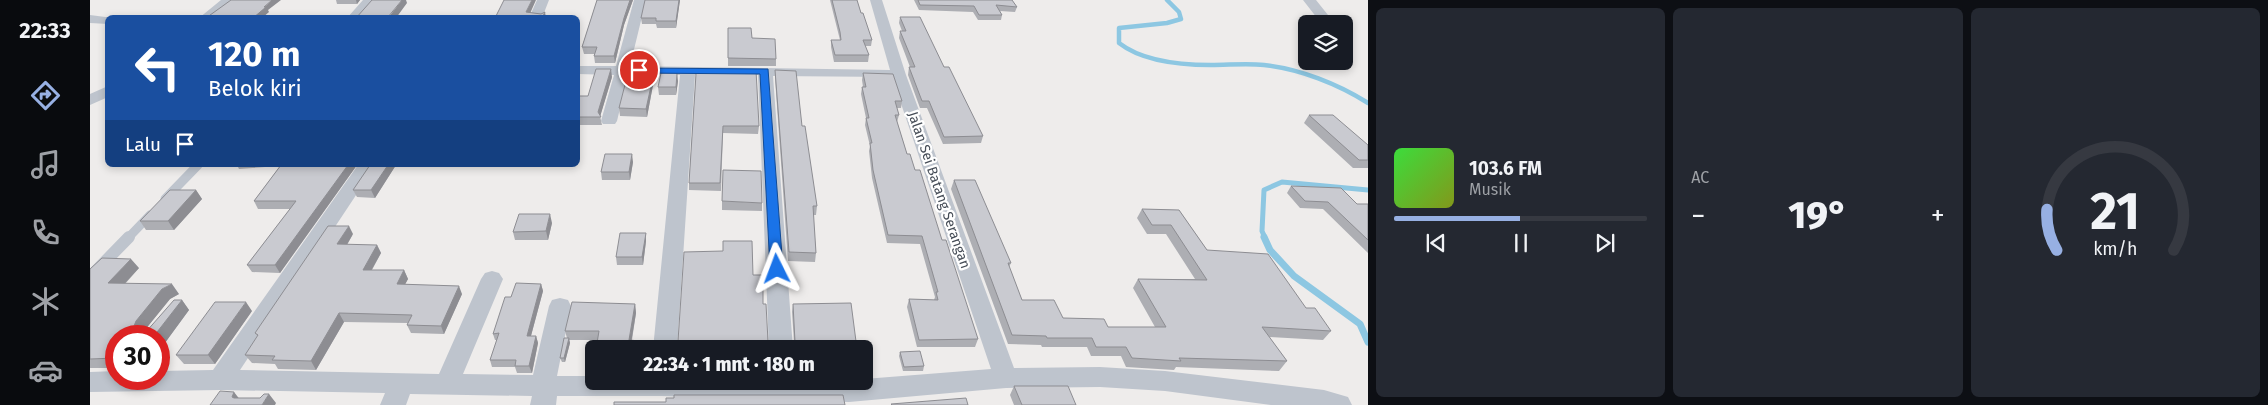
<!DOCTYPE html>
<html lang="id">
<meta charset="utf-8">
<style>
:root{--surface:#171b24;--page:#242831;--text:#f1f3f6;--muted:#9ea1a6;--line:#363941;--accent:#97b0e3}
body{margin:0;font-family:"Fira Sans",sans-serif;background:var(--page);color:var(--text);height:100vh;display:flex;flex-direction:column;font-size:19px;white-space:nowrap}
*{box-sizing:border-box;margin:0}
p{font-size:16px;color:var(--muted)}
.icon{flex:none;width:28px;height:28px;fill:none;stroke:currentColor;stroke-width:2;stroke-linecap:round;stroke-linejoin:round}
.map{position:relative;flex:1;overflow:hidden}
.drawer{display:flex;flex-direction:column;gap:8px;padding:8px;background:#0d0f14;width:900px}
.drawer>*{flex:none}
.top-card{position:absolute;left:15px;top:15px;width:475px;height:152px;border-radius:8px;box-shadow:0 2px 8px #0003;background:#1a4fa0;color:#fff;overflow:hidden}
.fabs{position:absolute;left:1208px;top:15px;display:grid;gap:10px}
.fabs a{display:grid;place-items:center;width:55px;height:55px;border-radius:8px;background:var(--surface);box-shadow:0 2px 8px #0003;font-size:25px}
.speed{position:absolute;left:15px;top:325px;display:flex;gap:10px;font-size:25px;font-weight:700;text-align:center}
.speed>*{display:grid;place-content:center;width:65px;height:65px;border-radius:50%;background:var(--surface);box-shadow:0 2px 8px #0003;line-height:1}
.speed .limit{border:8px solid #d22;background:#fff;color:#111}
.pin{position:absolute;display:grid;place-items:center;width:42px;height:42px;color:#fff;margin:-21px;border:2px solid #fff;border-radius:50%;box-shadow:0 1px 5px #0007}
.me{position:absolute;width:55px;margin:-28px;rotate:357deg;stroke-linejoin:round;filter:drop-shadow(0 0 4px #0008)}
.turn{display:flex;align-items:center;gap:18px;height:105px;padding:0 20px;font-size:22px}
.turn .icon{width:65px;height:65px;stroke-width:2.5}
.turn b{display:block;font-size:35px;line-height:42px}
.then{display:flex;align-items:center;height:48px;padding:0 20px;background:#0003;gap:10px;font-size:19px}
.big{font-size:38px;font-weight:800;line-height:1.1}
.drawer .tile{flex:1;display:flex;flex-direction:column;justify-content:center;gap:8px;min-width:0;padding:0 18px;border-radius:8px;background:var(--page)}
.drawer .dial{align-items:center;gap:0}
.dial svg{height:130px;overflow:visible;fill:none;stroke:var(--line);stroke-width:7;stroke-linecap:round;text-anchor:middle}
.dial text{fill:var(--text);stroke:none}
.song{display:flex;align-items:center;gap:15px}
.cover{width:60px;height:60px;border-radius:8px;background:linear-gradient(135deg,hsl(120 70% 55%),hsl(70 70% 35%))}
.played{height:5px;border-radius:2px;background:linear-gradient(90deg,var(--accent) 50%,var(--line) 50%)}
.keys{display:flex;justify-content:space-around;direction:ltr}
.heat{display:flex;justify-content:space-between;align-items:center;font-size:28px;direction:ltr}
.drawer .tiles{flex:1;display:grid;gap:8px;grid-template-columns:repeat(3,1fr)}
.trip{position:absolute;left:495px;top:340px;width:288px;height:50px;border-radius:8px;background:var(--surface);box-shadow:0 2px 8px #0003;font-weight:800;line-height:50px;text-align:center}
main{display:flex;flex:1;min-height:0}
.menu{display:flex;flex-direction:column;width:90px;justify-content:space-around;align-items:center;background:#090b0e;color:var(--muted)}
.menu .icon{width:35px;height:35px}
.menu .on{color:var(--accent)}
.menu b{font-size:22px;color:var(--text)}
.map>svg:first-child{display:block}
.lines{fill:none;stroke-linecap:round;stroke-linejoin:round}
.stream-far2{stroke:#8dc7e2;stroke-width:4.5}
.stream-far1{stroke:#8dc7e2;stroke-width:5}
.stream{stroke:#8dc7e2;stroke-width:7}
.lane-far1{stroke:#bec4cd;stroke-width:9}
.lane{stroke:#bec4cd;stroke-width:12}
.street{fill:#bec4cd;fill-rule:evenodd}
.wall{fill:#adaeb3}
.shaded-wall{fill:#8d8d92}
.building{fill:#c9cad0;stroke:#8d8d92}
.route{fill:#1a73e8;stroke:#114b97}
.labels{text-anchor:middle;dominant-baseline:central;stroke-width:4.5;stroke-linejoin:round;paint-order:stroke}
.street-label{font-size:14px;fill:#464d57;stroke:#fff}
</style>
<main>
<nav class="menu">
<b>22:33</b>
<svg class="icon on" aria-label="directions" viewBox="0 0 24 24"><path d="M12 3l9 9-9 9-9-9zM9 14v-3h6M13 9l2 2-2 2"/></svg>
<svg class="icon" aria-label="music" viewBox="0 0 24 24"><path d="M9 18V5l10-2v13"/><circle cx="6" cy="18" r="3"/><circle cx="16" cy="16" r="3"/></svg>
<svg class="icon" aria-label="phone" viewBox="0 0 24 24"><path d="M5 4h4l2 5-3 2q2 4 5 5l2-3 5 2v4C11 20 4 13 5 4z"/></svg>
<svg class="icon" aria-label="climate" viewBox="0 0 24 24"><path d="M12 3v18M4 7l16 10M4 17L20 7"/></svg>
<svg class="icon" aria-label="car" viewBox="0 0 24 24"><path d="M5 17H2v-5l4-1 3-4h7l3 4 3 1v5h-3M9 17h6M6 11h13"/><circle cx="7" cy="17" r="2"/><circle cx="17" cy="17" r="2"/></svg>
</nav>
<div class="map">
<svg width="1278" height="405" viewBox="0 0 1278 405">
<rect width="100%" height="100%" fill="#eeeceb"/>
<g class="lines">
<!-- stream-far2 -->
<path class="stream-far2" d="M1077,0L1089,12L1091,19L1077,23L1029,28V43C1052,61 1092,65 1121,65C1139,65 1157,63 1174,65C1210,69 1248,84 1278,103"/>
<!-- stream-far1 -->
<path class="stream-far1" d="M1175,238L1172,231L1174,190L1192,182L1278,190"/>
<!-- stream -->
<path class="stream" d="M1174,237L1180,250L1204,276L1270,324L1278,342"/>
<!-- lane-far1 -->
<path class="lane-far1" d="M75,199L108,165
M38,238L60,215"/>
<!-- lane -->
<path class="lane" d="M0,277L39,237"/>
<!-- street -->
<path class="street" d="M131,0H145L124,18H109Z
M273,0H286L271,18H257Z
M447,0H459L452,18H439Z
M544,0H556L540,66L800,70L780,0H792L816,75L924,368L1010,367L1075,371L1234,390L1258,397L1262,405H1181L1075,391L1010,387L916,388L759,402L572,396H467L466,405H440L442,396L320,394L316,405H290L295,393L130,390L0,392V372L26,371V379H69V371L123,370L268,165H286L150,370L349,374L391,279L395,273L402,271L409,273L413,279L373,374L443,375L459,306L462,300L470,298L478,300L481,306L467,376H504V381H774V379L901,369L802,77L683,76L703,349H679L668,75H605L587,349H563L590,75H538L527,121L525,124H513L511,121L524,75L488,74V66H526Z
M1213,0H1226L1238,15L1237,18H1227Z
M0,15L23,18H18V24L0,23Z
M18,86V97L0,105V94Z"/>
</g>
<!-- wall -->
<path class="wall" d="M246,0H270L267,4H247Z
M507,0H543L534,25L525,63H505L504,56L505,54H494L492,47Z
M590,0L586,28H567L566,24H552L551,18Z
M740,0H767L771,13L782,40L781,46H775L779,55L778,62H744L741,47V40H750Z
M824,0H922L927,7L925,12L910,11L912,15L911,20H888L883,12L829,10Z
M810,17L854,67L893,136L891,143L853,144L837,108H830L818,75L819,67H820L809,38L810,31H812L809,23Z
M638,28L662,38L686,59V66H638Z
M685,70L712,126L727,206L726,215H723L726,253L725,262L698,261L685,78Z
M773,73L812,101L811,108H807L809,115L807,122L817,154L825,170L888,339L885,347H827L817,307L819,299L844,300L845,297L830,244L797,243L782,178L779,151L780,146L775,125L776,118L771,94L772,87H773L772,80Z
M606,74L669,126L668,134L633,133L631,191L599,190V183Z
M522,77L510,116L512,125H488V96H498Z
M563,77V85L557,117L530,116L529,108Z
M588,81L586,95H569L568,87Z
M1219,115L1278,145V168H1263L1214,123Z
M543,162L540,180H512L511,172Z
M147,165H176L175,167L149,169Z
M191,165H267L190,273L162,272L157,265L200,209H168L164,201Z
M280,165H306L285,198L267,197L263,190Z
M864,180L921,263L919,267L932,300L973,318L1018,327H1065L1043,288L1048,279H1105L1076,234H1057L1047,218L1052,209L1089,210L1117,250L1216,308L1241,331L1233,340L1179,337L1197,361L1189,371L1086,367L1084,370L1036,367L1031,356H1001L997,347H952L951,345L918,344L861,189Z
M1201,186L1267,204H1278V253L1233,209L1210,208L1197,193Z
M106,190L112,199L84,230H56L50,221Z
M632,201L672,203V211L632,210Z
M462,223L458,240H425L423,232Z
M556,233V241L553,265H527L526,257Z
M263,234L257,245H287L291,253L282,270H314L318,279L315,284L372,294L354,334L321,333L317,325L318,323L254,322L226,370L188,369L185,364L162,363L155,355L168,337L165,333Z
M49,268L35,284L89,294L80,299L54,331L53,333H55L92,300L99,310L69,351L26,336V368H0V269Z
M663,275L673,304L678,341L680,343L704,342L702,312L703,304L767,349H578L588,341Z
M451,284L453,291L441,336H446L448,343L442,373H427L425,367H402L400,360L407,340H405L403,334L421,297Z
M545,304L546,313L542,340H479L480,343L475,362H472L470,358L477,338L475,331Z
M162,311L125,364H94L86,355Z
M810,352L834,366L833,371H813L809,356Z
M924,386L986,405H924L920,395Z"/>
<!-- shaded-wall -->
<path class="shaded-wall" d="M182,0H191L178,10L179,12L172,18H163Z
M266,0H270L267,4Z
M312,0H316L317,3L306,18H298Z
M442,0H446L438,18L436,12Z
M540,0H543L534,25L525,63L524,56L534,18Z
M589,0H590L586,28V21Z
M455,12L456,18H452Z
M521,69L522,77L510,117L508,112Z
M587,73L588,81L586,95V87Z
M563,77V85L557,117L556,109Z
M542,154L543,162L540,180L539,172Z
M258,165H267L190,273L185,265Z
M298,165H306L285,198L281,190Z
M106,190L112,199L84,230L78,221Z
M460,214L462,223L458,240L456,231Z
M259,226L263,234L252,253L247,244Z
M556,233V241L553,265L552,257Z
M287,245L291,253L277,278L273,270Z
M41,259L49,268L26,293L18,283Z
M314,270L318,279L311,292L307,284Z
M82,284L89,294L80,299L54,331L52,335L46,332L44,326L46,321L72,289Z
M451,284L453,291L439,343L437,336Z
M369,286L372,294L354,334L351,326Z
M92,300L99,310L69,351V336H64Z
M156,302L162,311L125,364L118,355Z
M545,304L546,313L540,349L539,340Z
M249,313L254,322L226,370L221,361Z
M446,336L448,343L442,373L439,366Z
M479,338L480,343L475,362L474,358Z
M144,392L151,401L149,405L142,397Z
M179,394L186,403L185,405H172Z"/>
<!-- building -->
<path class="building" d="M141,0H182L174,7H176L163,18H116Z
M282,0H312L298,17L304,18H266Z
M414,0H442L436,12L451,14L455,12L452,18H405Z
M507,0H540L534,18L524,56H504L507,47H492Z
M555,0H589L586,21H566V18H551Z
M742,0H767L771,13H773L782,40H773L779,55H745L741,40H751L750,32Z
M828,0H922L927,7L906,5L912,15H889L884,6L830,5Z
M810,17H830L854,67H859L893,136L854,137L839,101H832L819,67H825L810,31H816Z
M638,28H661L662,38L685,39L686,59L638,58Z
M506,69H521L508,112L511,117H488V96H498Z
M666,70L669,126H633L630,183H599L606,74L608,71Z
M685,70L706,71L712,126H715L727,206H723L726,253L699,252Z
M571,73H587L586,87H568Z
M773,73L803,74L812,101H805L809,115H805L817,154H820L825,170H830L852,240H856L888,339L829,340L819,299L848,300L846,292H848L832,236L798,235L783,170L780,143H782L776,118H779L772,87H776Z
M537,77H563L556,109L529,108Z
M1219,115H1243L1278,145V160H1269Z
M515,154H542L539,172H511Z
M191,165H258L185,265H157L206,201H164Z
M280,165H298L281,190H263Z
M633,170L671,171L672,203L632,201Z
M864,180H885L921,263H918L932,300H964L973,318L1014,319L1018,327H1076L1048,279L1117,280L1081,225H1062L1052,209L1089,210L1117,250L1178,254L1216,308H1225L1241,331L1172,327L1197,361L1089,358L1091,361L1042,358L1036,347H1006L1002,338H957L956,336L922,335Z
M1201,186L1251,188L1267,204H1278V240L1238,202L1215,201Z
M80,190H106L78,221H50Z
M429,214H460L456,231L423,232Z
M238,226H259L247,244L287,245L273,270H314L307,284L369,286L351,326L317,325L322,315L249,313L221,361L182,360L185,356L155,355L168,335L165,333Z
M530,233H556L552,257H526Z
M633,241H662L663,275H673V304H676L678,341L680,343L705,342L703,304L761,303L767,349H739V346H687V349H667V347L621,348V349H578V343L588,341L594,252L633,251Z
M12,258L41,259L18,283L82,284L72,289L46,321L44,326L46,332L55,333L84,300H92L64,336H26V358L0,359V269Z
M426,283L451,284L437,336H446L439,366H425L426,360H400L409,333L403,334L415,297H421Z
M125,302H156L118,355H86Z
M482,302L545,304L539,340L550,341L549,349H506L509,331H475Z
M474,338H479L474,358H470Z
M830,351L834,366L814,367L810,352Z
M924,386H978L986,405H932Z
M130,391L144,392L142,397L144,398H170L174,394H179L172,405H120Z
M584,395H753L755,405H524V402H576V398H584Z
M876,398L878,405H802L801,404Z"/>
<!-- route -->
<path class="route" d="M546,68L678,69L693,269L691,273L687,274L680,269L670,74L549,73L546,72Z"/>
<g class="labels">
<!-- street labels -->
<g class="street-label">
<text transform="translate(849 190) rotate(71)">Jalan Sei Batang Serangan</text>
</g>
</g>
</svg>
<div class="fabs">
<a><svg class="icon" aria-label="layers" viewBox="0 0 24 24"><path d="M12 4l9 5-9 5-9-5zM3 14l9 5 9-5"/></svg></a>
</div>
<div class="speed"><div class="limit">30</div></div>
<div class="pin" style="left:549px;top:70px;background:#d93025"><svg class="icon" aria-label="arrive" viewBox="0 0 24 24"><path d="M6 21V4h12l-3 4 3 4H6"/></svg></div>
<svg class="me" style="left:687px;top:269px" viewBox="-20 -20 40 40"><path d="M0-17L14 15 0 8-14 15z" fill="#1a73e8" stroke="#fff" stroke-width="4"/></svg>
<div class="trip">22:34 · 1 mnt · 180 m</div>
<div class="top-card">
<div class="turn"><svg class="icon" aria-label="left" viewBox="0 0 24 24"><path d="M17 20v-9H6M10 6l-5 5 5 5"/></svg><div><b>120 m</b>Belok kiri</div></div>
<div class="then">Lalu<svg class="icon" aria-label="arrive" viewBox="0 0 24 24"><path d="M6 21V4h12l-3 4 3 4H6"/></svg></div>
</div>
</div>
<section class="drawer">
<div class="tiles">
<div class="tile">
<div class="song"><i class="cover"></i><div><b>103.6 FM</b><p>Musik</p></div></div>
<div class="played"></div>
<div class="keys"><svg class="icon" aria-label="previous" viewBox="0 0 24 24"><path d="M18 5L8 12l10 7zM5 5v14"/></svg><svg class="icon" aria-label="pause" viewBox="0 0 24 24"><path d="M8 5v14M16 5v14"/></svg><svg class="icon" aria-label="next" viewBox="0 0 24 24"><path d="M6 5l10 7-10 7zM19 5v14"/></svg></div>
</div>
<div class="tile"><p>AC</p>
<div class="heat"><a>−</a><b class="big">19°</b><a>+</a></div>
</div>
<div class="tile dial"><svg viewBox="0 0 100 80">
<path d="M14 69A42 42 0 1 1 86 69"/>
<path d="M14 69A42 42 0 0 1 8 44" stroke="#97b0e3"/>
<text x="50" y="56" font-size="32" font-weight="700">21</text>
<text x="50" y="72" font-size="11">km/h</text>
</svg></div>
</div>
</section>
</main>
